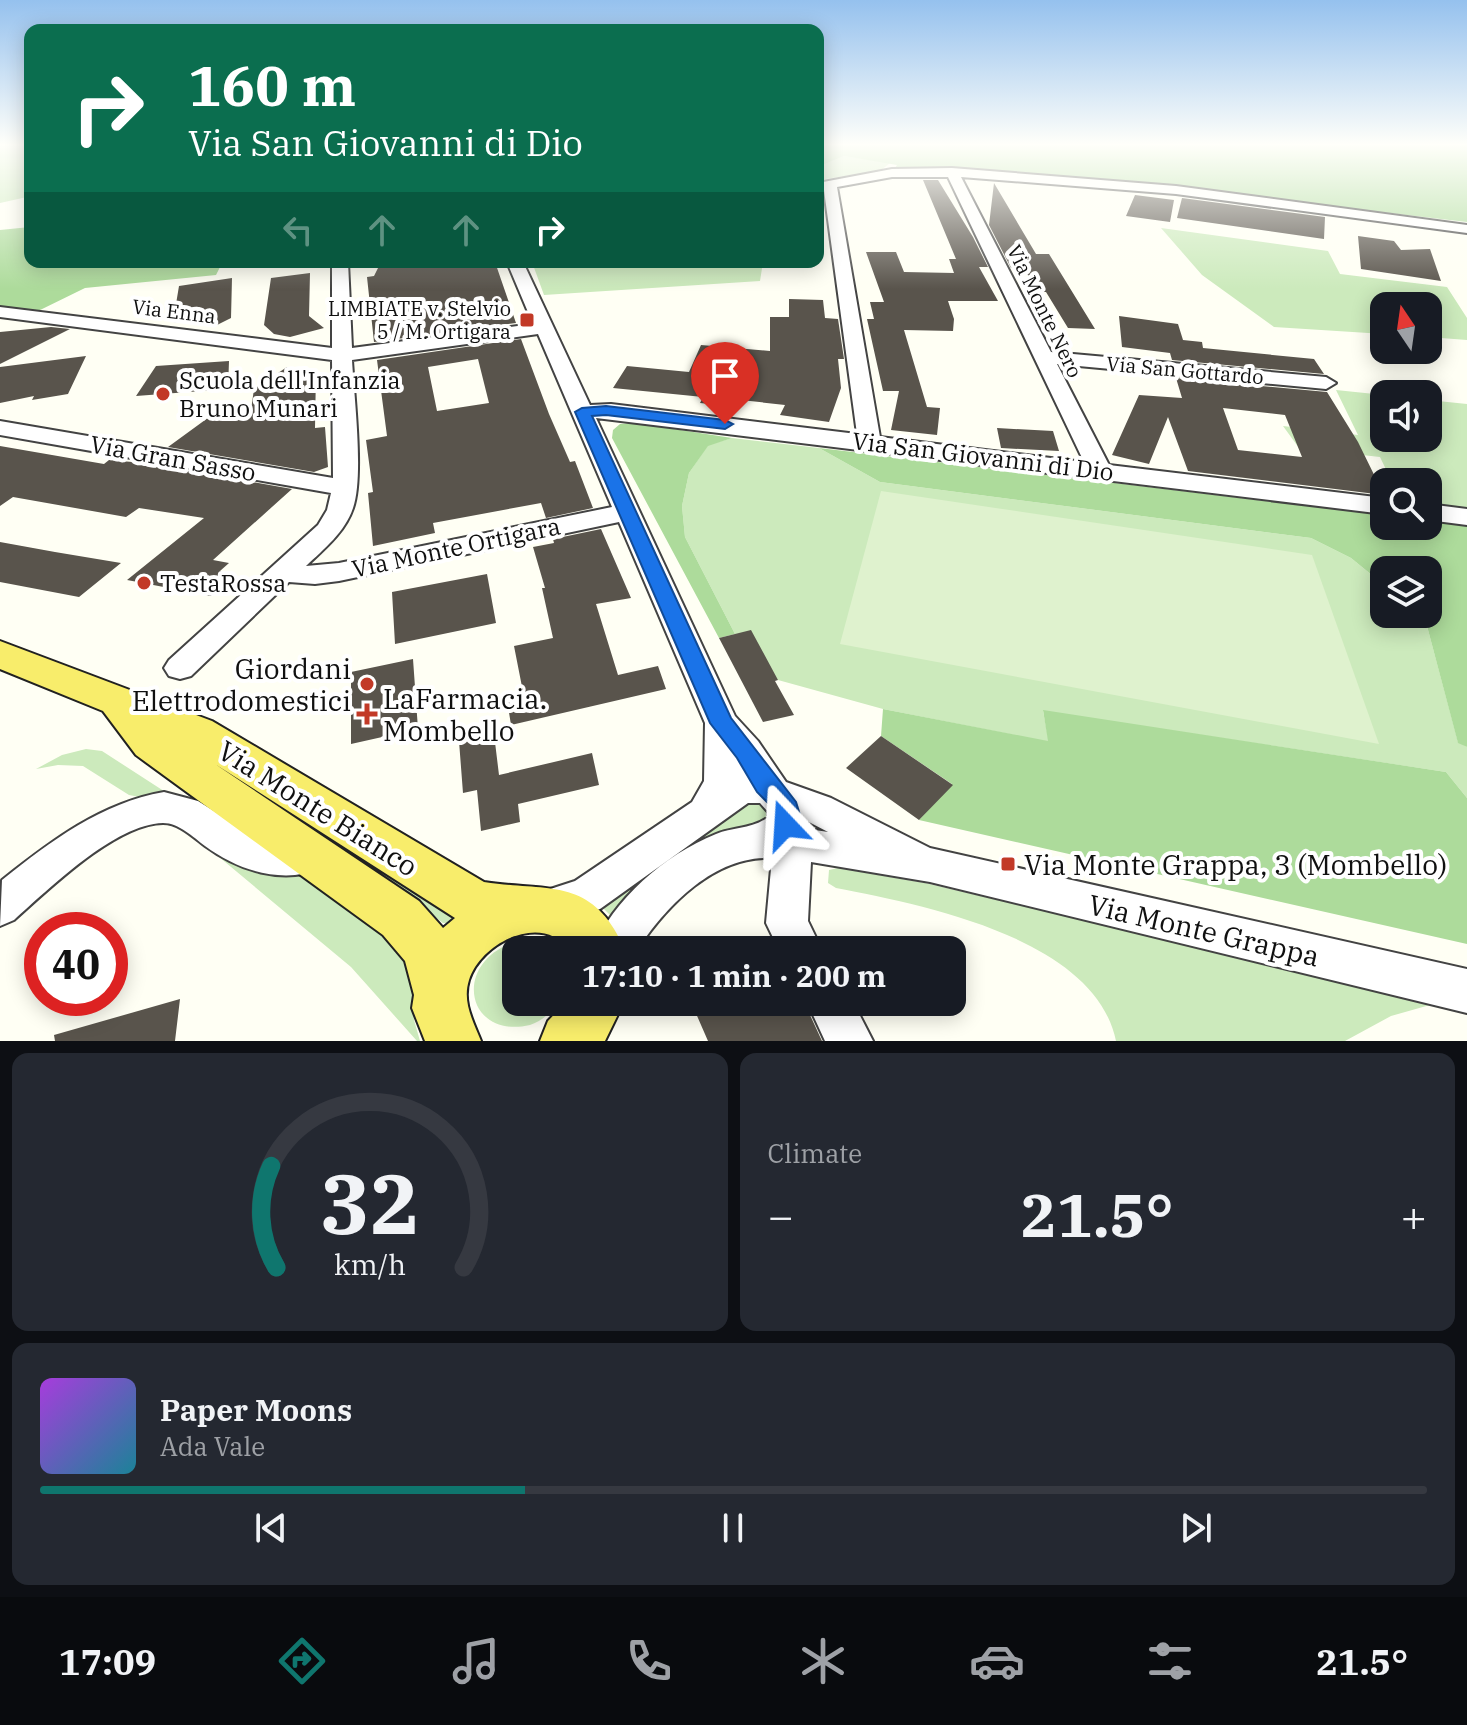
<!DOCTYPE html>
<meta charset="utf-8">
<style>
:root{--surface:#171b24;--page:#242831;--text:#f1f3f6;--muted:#9ea1a6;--line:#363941;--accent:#0f766e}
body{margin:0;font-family:"IBM Plex Serif",serif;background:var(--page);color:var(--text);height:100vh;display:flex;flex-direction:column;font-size:30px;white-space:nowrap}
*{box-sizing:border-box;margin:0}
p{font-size:26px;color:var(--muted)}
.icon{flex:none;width:44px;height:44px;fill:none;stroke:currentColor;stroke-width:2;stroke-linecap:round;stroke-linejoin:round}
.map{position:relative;height:1041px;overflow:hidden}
.drawer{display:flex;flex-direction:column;gap:12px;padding:12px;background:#0d0f14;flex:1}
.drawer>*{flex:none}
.banner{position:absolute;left:24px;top:24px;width:800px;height:244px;border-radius:16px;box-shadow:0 4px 20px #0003;background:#0b6e4f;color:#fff;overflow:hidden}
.needle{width:52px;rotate:347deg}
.buttons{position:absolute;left:1370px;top:292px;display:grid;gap:16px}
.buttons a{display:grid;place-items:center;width:72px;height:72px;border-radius:16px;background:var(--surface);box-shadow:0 4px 20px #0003;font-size:40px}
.speed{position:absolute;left:24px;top:912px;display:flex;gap:16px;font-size:40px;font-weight:700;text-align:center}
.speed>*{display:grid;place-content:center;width:104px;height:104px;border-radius:50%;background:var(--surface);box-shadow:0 4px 20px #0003;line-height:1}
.speed .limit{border:12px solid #d22;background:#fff;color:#111}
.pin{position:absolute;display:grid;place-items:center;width:68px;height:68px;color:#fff;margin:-82px -34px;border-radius:50% 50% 50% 0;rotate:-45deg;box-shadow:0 0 8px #0007}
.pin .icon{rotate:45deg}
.me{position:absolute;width:88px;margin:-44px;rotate:340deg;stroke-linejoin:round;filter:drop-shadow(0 0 6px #0008)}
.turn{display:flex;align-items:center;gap:28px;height:168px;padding:0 32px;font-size:36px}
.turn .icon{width:104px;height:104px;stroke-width:2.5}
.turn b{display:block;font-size:56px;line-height:68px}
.lanes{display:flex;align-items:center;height:76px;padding:0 32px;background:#0003;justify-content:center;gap:40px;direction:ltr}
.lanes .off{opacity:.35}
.big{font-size:60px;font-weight:700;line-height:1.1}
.drawer .widget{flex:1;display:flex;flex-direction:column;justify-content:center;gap:12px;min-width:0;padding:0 28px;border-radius:16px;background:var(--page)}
.drawer .dial{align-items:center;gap:0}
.dial svg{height:208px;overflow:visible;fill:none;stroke:var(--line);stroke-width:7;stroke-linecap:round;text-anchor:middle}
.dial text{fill:var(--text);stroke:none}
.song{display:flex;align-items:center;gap:24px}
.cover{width:96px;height:96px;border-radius:12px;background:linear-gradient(135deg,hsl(280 70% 55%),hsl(190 70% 35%))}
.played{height:8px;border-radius:4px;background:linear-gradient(90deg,var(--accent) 35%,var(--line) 35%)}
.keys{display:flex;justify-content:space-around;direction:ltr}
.heat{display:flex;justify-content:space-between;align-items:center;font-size:44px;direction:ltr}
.drawer .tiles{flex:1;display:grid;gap:12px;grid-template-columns:1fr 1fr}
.widget:last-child{grid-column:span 2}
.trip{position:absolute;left:502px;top:936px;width:464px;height:80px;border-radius:16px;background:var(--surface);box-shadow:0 4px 20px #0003;font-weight:700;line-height:80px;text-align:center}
.tabs{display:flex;height:128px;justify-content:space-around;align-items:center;background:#090b0e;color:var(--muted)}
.tabs .icon{width:56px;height:56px}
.tabs .selected{color:var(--accent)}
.tabs b{font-size:36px;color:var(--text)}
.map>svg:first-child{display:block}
.green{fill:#cceabc}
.forest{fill:#addb9b}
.pitch{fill:#dff2ce}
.building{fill:#59544c;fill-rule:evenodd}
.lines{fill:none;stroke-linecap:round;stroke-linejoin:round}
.minor-casing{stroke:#434343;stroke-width:4}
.major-casing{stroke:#212121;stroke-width:4}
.minor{fill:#fff;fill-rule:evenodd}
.major{fill:#f8ed6b;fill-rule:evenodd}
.route{fill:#1a73e8;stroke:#114b97;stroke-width:2}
.poi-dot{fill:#c23927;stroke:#fff;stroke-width:3}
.labels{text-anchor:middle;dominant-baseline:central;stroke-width:8;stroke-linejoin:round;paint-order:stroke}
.far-poi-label{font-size:20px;fill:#101010;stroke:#fff;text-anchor:end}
.far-street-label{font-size:20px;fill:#101010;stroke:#fff}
.poi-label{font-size:24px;fill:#101010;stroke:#fff;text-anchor:start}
.street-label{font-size:24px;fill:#101010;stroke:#fff}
.near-poi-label{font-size:28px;fill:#101010;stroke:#fff;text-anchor:start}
.near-street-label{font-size:28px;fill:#101010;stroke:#fff}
</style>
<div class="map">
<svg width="1467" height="1041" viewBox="0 0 1467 1041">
<rect width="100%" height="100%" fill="#fffff4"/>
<!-- green -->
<path class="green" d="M0,144H30V195L27,197L0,203Z
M844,156L890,163L880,171L818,180V167Z
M1161,228L1328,251L1340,274L1447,287L1467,318V340L1428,337V306H1384V334L1274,327L1202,275Z
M532,262H763L760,281L544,295Z
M1336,390L1384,395V438H1428V400L1467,404V509L1428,504V482H1392L1380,457L1299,448L1283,426L1358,435Z
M732,438L819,448L880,482L1311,538L1351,558L1384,585V614H1415L1427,626L1458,742L1467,747V798L1446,772L1043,711L1049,742L883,709L778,680L735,634L685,537L682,506L689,473L708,445Z
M175,738L461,910L448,923H443L365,864Z
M86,749L102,751L170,795L145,798L129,795L83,766L58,765L36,769L62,755Z
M766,802L775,820L702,841L633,893L613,918L603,908L735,812L749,804Z
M183,827L295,873L384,934L402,953L412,973L414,1020L420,1041H417L351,967Z
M838,868L925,883L1437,1003L1391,1016L1345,1041H1116C1095,938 923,905 836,888L828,883L829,870Z
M534,938L558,950H516V1002H559C552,1012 542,1021 530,1025C460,1041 449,948 534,938Z"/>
<!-- forest -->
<path class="forest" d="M818,144H1467V222L1078,177L1017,172L894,170L897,165L844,156L818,167Z
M30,227V262H229L222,263L216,275L85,288L34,313L0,307V230Z
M635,423L732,438L708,446L689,473L682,506L685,537L735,634L719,638L612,438L613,430L620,424Z
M819,448L1384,515V526H1428V521L1467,525V747L1458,743L1427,626L1415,614H1428V570H1384V585L1351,558L1311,538L880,482Z
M883,709L1048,741L1043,710L1446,772L1467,798V944L919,820L952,784L881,736Z"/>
<!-- pitch -->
<path class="pitch" d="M881,491L1312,555L1379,744L840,644Z"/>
<!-- building -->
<path class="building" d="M923,180H938L973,237L988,267H979L998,301H948L954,319L953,331L904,330L927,407L940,408L937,435L891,430L899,391H883L867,319H874L870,302H884L866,252H896L904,272L954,273L949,259H956Z
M994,183L1036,254H1049L1095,329L1068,328L1046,292H1037L1024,268H1011L989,225Z
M1135,195L1174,200L1170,222L1126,216Z
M1182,198L1325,217L1324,239L1177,218Z
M1358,236L1394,241L1401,250L1430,249L1441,281L1361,269Z
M381,262H495L516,323L374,342L367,277L374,276Z
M310,273L309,316L324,328L290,337L274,334L264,325L271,278Z
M232,278L231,318L217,325L173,322L179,286Z
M789,299L823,300L825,318L838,319L844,359H838L841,388L829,422L780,415L785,405L741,400L738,407L700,403L703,397L613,388L627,366L689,372L701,345L770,351V317H789Z
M1119,316L1178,324L1183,340L1202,342L1203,348L1314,359L1324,374L1172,360L1170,353L1122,347Z
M51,327L70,329L0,364V332Z
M521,339L549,414L570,462L575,461L593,508L546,518L541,503L433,523L435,533L373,546L368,493L373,492L366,440L387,436L377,360ZM478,359L489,403L437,411L428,367Z
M86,356L68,394L32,400L34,396L0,403V367Z
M229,361L228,389L136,396L156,366Z
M287,367L316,371L315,428L325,427L328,467L314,472L168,447L216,412L213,417L227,408L251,410L254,389Z
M1176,378L1327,392L1358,442L1384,495L1188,471L1168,417L1149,464L1112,455L1139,395L1182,398ZM1223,408L1285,415L1302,457L1238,450Z
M997,428L1053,431L1059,451L1001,448Z
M0,446L104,464L109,460L144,463L292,489L213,560L229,563L220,571L234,574L211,596L127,580L204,518L139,508L126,517L13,497L0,506Z
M601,529L631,598L596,604L618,675L658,666L666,689L511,725L507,700L524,697L514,646L553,638L542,588H545L533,547L554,543L553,539Z
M0,542L55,552L121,563L79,597L0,582Z
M487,574L496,623L395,644L392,592Z
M751,630L778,680L775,681L794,715L763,722L719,638Z
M413,659L418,729L351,744V672Z
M494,734L499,775L592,753L599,785L518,804L520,822L481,831L477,790L463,793L459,741Z
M881,736L953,785L919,820L846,768Z
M180,999L175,1041H55L54,1035Z
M691,1002H804L822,1041H708Z"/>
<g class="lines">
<defs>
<path id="minor" d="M952,168L1176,186L1467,225V233L1176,194L961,177L1051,352L1326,377L1336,383L1326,389L1057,364L1109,465L1384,498V514L596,418L735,716L758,741L786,782L831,798L930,848L1467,969V1013L930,882L811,862L808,921L822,950H779L766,923L772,858C715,855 667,905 637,950H592C614,899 664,855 716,834C733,827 753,829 768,817V812L760,803H748L600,909L549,926L535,920L529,907L535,894L575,881L692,802L704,781L705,723L619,522L339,581L315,584L289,582L191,676L180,679L169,676L164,668L169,660L318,525L327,510L331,493L0,435V421L333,478L332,360L0,317V307L332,348V262H348L352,348L533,324L507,262H523L590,405L611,404L857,434L824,190L818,191V183L892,169ZM892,177H948L1084,462L880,437L837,187ZM538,334L612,507L339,563L306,566C324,549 345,532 353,508C364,477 354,396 352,360ZM804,820H805L828,832L802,828Z
M1428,504L1467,509V525L1428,520Z
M164,792L198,801L258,839L308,840L322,845L327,857L322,869C281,884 239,871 205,846C193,837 179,823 163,823C115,824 49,889 14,920L0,926L2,880C51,841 101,803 164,792Z
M807,1002H853L873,1041H825Z"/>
<path id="major" d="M0,641L212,721L484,882C550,892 593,876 625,950H569C543,912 481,942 469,980C462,1002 473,1021 481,1041H425L412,1008L414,995L405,961L383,935L136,755L103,711L0,669ZM215,764L455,918L443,928L419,901Z
M566,1002H624L605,1041H540L548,1021Z"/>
</defs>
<!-- minor casing -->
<use href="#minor" class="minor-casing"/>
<!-- major casing -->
<use href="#major" class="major-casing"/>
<!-- minor -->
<use href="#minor" class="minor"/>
<!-- major -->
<use href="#major" class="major"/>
</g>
<!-- sky -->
<linearGradient id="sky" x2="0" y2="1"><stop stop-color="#95c1ee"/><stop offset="0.5" stop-color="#fffffa"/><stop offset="1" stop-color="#fffffa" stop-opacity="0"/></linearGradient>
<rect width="1467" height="289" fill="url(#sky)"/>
<!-- route -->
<path class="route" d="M606,406L725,420L733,424L725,429L606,415L592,416L731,718L796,802L800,815L794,833L785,837L775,833L771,825L774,815L772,807L757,792L737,758L710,723L575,412L582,408Z"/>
<!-- markers -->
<g class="poi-dot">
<rect x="519" y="312" width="16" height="16" rx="4"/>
<circle cx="163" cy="394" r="8"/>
<circle cx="144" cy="583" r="8"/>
<circle cx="367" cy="684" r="8"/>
<path d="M363 702h8v8h8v8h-8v8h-8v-8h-8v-8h8z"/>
<rect x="1000" y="856" width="16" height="16" rx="4"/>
</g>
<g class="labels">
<!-- far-poi labels -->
<g class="far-poi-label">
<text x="511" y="308">LIMBIATE v. Stelvio<tspan x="511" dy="23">5 / M. Ortigara</tspan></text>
</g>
<!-- far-street labels -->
<g class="far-street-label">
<text transform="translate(174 311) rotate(7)">Via Enna</text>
<text transform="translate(1045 311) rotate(64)">Via Monte Nero</text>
<text transform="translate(1185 370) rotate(5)">Via San Gottardo</text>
</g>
<!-- poi labels -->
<g class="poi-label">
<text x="179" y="380">Scuola dell'Infanzia<tspan x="179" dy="28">Bruno Munari</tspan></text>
<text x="160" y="583">TestaRossa</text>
</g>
<!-- street labels -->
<g class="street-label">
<text transform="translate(983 456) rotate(7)">Via San Giovanni di Dio</text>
<text transform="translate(173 458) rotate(10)">Via Gran Sasso</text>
<text transform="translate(456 547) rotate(-12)">Via Monte Ortigara</text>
</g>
<!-- near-poi labels -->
<g class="near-poi-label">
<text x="351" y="668" text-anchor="end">Giordani<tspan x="351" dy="32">Elettrodomestici</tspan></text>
<text x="383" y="698">LaFarmacia.<tspan x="383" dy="32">Mombello</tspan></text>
<text x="1024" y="864">Via Monte Grappa, 3 (Mombello)</text>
</g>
<!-- near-street labels -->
<g class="near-street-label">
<text transform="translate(318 808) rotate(32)">Via Monte Bianco</text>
<text transform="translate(1204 930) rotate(13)">Via Monte Grappa</text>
</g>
</g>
</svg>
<div class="buttons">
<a><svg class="needle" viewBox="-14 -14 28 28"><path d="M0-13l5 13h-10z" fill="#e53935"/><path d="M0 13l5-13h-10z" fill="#9ea1a6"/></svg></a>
<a><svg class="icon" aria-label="sound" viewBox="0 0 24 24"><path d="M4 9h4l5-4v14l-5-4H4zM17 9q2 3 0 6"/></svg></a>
<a><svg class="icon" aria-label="search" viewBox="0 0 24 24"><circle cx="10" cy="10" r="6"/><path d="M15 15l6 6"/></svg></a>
<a><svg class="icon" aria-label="layers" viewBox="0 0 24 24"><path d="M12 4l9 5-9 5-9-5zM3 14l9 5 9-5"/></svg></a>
</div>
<div class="speed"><div class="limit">40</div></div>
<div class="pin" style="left:725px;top:424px;background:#d93025"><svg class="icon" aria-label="arrive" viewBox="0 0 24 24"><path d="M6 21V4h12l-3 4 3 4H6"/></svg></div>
<svg class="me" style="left:785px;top:825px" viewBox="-20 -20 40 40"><path d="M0-17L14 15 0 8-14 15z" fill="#1a73e8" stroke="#fff" stroke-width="4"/></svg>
<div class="trip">17:10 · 1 min · 200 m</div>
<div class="banner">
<div class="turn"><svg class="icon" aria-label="right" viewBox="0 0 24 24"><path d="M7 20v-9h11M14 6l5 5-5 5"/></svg><div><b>160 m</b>Via San Giovanni di Dio</div></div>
<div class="lanes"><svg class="icon off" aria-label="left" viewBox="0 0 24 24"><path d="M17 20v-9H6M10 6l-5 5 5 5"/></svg><svg class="icon off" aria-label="ahead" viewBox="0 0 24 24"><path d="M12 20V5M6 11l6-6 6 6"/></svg><svg class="icon off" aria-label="ahead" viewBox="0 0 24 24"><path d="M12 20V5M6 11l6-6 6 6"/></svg><svg class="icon" aria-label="right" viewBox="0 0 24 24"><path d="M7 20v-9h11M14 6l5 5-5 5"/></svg></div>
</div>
</div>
<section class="drawer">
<div class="tiles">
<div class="widget dial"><svg viewBox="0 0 100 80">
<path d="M14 69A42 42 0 1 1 86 69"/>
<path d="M14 69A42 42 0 0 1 12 30" stroke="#0f766e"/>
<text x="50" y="56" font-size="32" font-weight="700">32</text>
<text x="50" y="72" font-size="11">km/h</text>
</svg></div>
<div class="widget"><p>Climate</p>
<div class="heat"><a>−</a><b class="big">21.5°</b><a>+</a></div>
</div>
<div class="widget">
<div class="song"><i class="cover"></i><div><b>Paper Moons</b><p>Ada Vale</p></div></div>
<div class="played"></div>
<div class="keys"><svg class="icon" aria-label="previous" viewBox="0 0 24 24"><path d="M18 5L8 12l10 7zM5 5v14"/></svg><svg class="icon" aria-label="pause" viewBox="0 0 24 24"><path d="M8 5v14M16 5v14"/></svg><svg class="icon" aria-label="next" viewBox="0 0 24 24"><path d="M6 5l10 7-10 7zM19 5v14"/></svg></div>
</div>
</div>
</section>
<nav class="tabs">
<b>17:09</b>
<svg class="icon selected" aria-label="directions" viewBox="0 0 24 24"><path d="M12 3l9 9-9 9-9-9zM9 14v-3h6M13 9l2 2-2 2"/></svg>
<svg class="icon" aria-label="music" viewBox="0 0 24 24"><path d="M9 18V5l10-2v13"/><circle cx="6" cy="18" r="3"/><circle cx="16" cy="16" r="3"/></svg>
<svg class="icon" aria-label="phone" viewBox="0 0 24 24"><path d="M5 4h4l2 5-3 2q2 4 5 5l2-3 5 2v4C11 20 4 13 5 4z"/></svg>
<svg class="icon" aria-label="climate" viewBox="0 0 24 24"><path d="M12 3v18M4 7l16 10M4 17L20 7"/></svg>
<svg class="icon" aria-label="car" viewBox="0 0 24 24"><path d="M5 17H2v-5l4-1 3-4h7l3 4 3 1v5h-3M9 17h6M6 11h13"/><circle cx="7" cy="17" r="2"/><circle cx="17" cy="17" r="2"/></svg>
<svg class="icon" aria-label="filters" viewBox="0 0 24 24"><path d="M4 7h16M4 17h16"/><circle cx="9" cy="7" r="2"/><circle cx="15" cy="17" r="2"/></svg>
<b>21.5°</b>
</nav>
